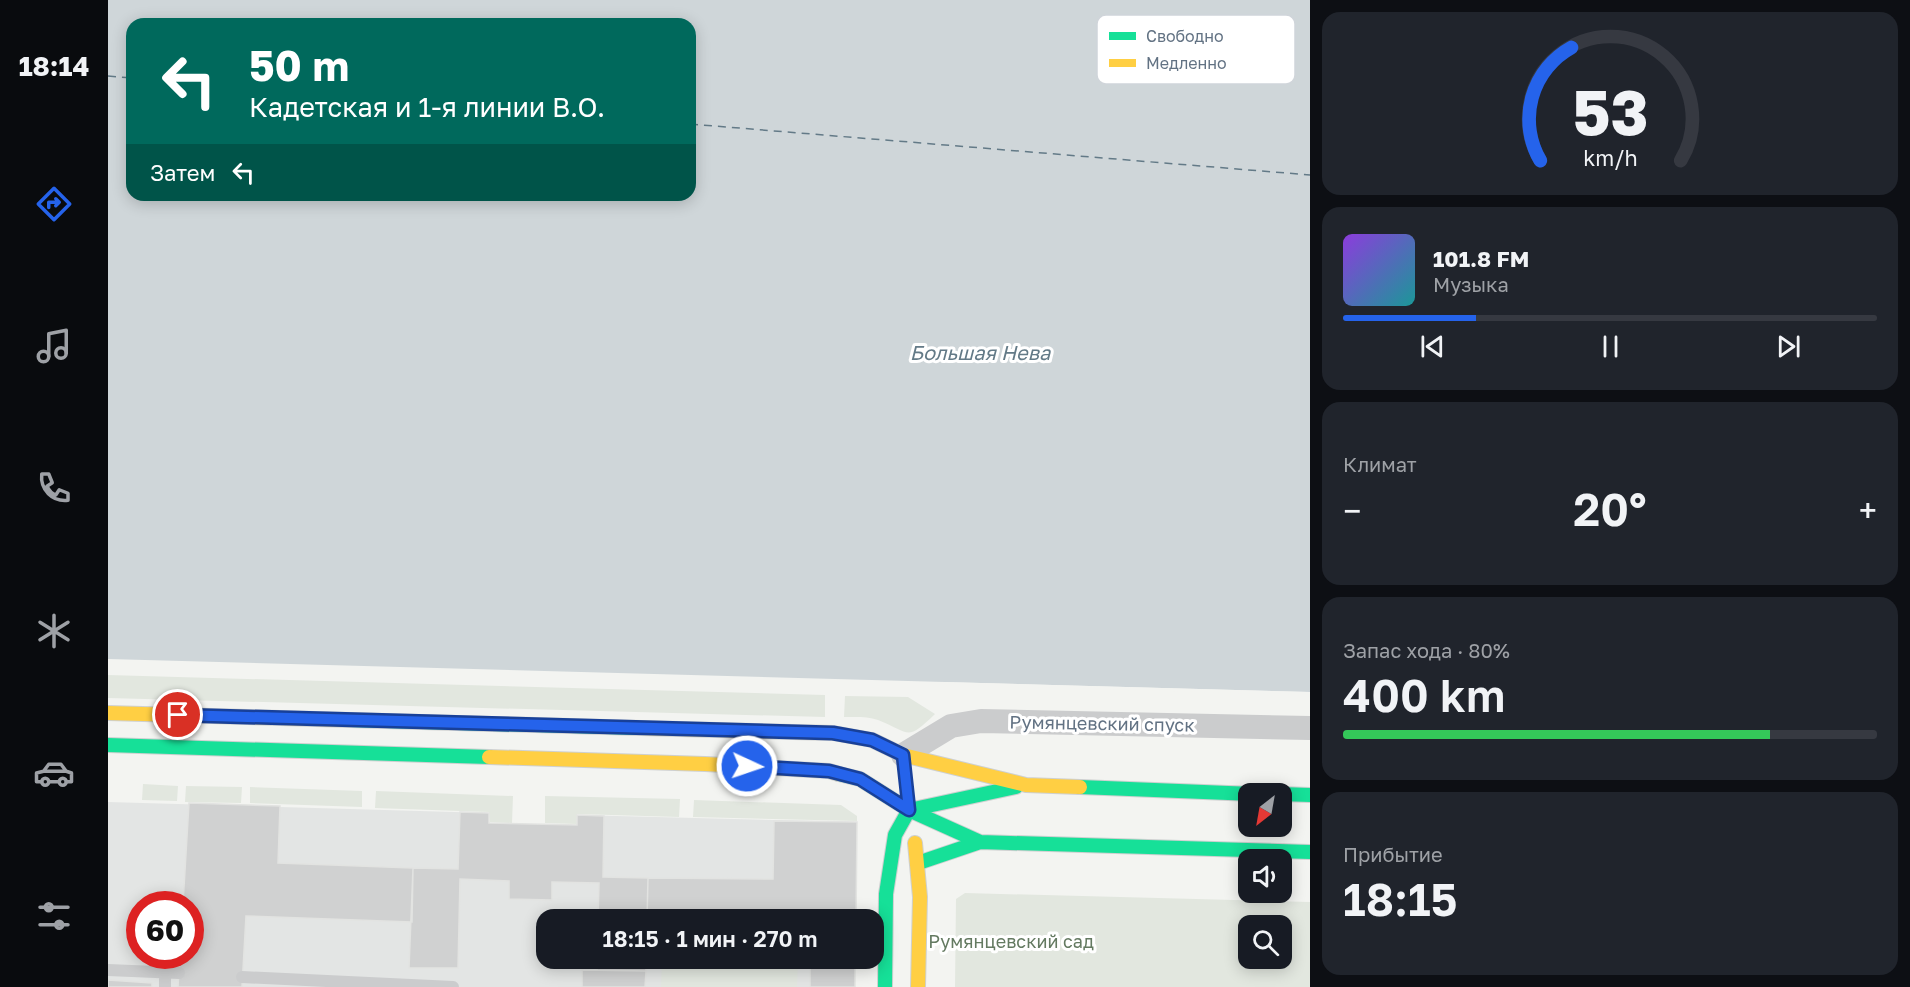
<!DOCTYPE html>
<html lang="ru">
<meta charset="utf-8">
<style>
:root{--surface:#171b24;--page:#20242c;--text:#f1f3f6;--muted:#9ea1a6;--line:#363941;--accent:#2563eb}
body{margin:0;font-family:"Golos Text",sans-serif;background:var(--page);color:var(--text);height:100vh;display:flex;flex-direction:column;font-size:22px;white-space:nowrap}
*{box-sizing:border-box;margin:0}
p{font-size:20px;color:var(--muted)}
.icon{flex:none;width:33px;height:33px;fill:none;stroke:currentColor;stroke-width:2;stroke-linecap:round;stroke-linejoin:round}
.map{position:relative;flex:1;overflow:hidden}
.drawer{display:flex;flex-direction:column;gap:12px;padding:12px;background:#0d0f14;width:600px}
.drawer>*{flex:none}
.banner{position:absolute;left:18px;top:18px;width:570px;height:183px;border-radius:18px;box-shadow:0 3px 15px #0003;background:#00695c;color:#fff;overflow:hidden}
.needle{width:39px;rotate:211deg}
.fabs{position:absolute;left:1130px;top:783px;display:grid;gap:12px}
.fabs a{display:grid;place-items:center;width:54px;height:54px;border-radius:12px;background:var(--surface);box-shadow:0 3px 15px #0003;font-size:30px}
.speed{position:absolute;left:18px;top:891px;display:flex;gap:12px;font-size:30px;font-weight:700;text-align:center}
.speed>*{display:grid;place-content:center;width:78px;height:78px;border-radius:50%;background:var(--surface);box-shadow:0 3px 15px #0003;line-height:1}
.speed .limit{border:9px solid #d22;background:#fff;color:#111}
.pin{position:absolute;display:grid;place-items:center;width:51px;height:51px;color:#fff;margin:-26px;border:3px solid #fff;border-radius:50%;box-shadow:0 2px 6px #0007}
.me{position:absolute;width:66px;margin:-33px;rotate:93deg;stroke-linejoin:round;filter:drop-shadow(0 0 4px #0008)}
.turn{display:flex;align-items:center;gap:21px;height:126px;padding:0 24px;font-size:27px}
.turn .icon{width:78px;height:78px;stroke-width:2.5}
.turn b{display:block;font-size:42px;line-height:51px}
.then{display:flex;align-items:center;height:57px;padding:0 24px;background:#0003;gap:12px;font-size:22px}
.big{font-size:45px;font-weight:600;line-height:1.1}
.drawer .tile{flex:1;display:flex;flex-direction:column;justify-content:center;gap:9px;min-width:0;padding:0 21px;border-radius:18px;background:var(--page)}
.drawer .dial{align-items:center;gap:0}
.dial svg{height:156px;overflow:visible;fill:none;stroke:var(--line);stroke-width:7;stroke-linecap:round;text-anchor:middle}
.dial text{fill:var(--text);stroke:none}
.song{display:flex;align-items:center;gap:18px}
.cover{width:72px;height:72px;border-radius:9px;background:linear-gradient(135deg,hsl(270 70% 55%),hsl(180 70% 35%))}
.played{height:6px;border-radius:3px;background:linear-gradient(90deg,var(--accent) 25%,var(--line) 25%)}
.keys{display:flex;justify-content:space-around;direction:ltr}
.heat{display:flex;justify-content:space-between;align-items:center;font-size:33px;direction:ltr}
.charge{height:9px;border-radius:4px;background:linear-gradient(90deg,#34c759 80%,var(--line) 0)}
.trip{position:absolute;left:428px;top:909px;width:348px;height:60px;border-radius:18px;background:var(--surface);box-shadow:0 3px 15px #0003;font-weight:600;line-height:60px;text-align:center}
main{display:flex;flex:1;min-height:0}
.tab-bar{display:flex;flex-direction:column;width:108px;justify-content:space-around;align-items:center;background:#090b0e;color:var(--muted)}
.tab-bar .icon{width:42px;height:42px}
.tab-bar .active{color:var(--accent)}
.tab-bar b{font-size:27px;color:var(--text)}
.map>svg:first-child{display:block}
.built{fill:#e3e5e4;fill-rule:evenodd}
.green{fill:#e2e7df;fill-rule:evenodd}
.water{fill:#cfd6d9;fill-rule:evenodd}
.pier{fill:#f3f4f1}
.lines{fill:none;stroke-linecap:round;stroke-linejoin:round}
.ferry{stroke:#637a87;stroke-width:1.5;stroke-dasharray:8 6;stroke-linecap:butt}
.building{fill:#d0d1d1;stroke:#e2e3e1;stroke-width:1.5}
.fast-casing{stroke:#ced0d0;stroke-width:16}
.slow-casing{stroke:#ced0d0;stroke-width:16}
.lane{stroke:#cbcccd;stroke-width:12}
.street{stroke:#cbcccd;stroke-width:24}
.fast{stroke:#16e098;stroke-width:14}
.slow{stroke:#ffcf43;stroke-width:14}
.route-casing{stroke:#184099;stroke-width:15}
.route{stroke:#2563eb;stroke-width:10}
.labels{text-anchor:middle;dominant-baseline:central;stroke-width:6;stroke-linejoin:round;paint-order:stroke}
.street-label{font-size:18px;fill:#627283;stroke:#fff}
.park-label{font-size:18px;fill:#647a61;stroke:#fff}
.water-label{font-size:20px;font-style:italic;fill:#637a87;stroke:#fff}
.key{fill:#fff;stroke:#d0d5da;stroke-width:1.5}
.key-label{font-size:16px;fill:#627283}
</style>
<main>
<nav class="tab-bar">
<b>18:14</b>
<svg class="icon active" aria-label="directions" viewBox="0 0 24 24"><path d="M12 3l9 9-9 9-9-9zM9 14v-3h6M13 9l2 2-2 2"/></svg>
<svg class="icon" aria-label="music" viewBox="0 0 24 24"><path d="M9 18V5l10-2v13"/><circle cx="6" cy="18" r="3"/><circle cx="16" cy="16" r="3"/></svg>
<svg class="icon" aria-label="phone" viewBox="0 0 24 24"><path d="M5 4h4l2 5-3 2q2 4 5 5l2-3 5 2v4C11 20 4 13 5 4z"/></svg>
<svg class="icon" aria-label="climate" viewBox="0 0 24 24"><path d="M12 3v18M4 7l16 10M4 17L20 7"/></svg>
<svg class="icon" aria-label="car" viewBox="0 0 24 24"><path d="M5 17H2v-5l4-1 3-4h7l3 4 3 1v5h-3M9 17h6M6 11h13"/><circle cx="7" cy="17" r="2"/><circle cx="17" cy="17" r="2"/></svg>
<svg class="icon" aria-label="filters" viewBox="0 0 24 24"><path d="M4 7h16M4 17h16"/><circle cx="9" cy="7" r="2"/><circle cx="15" cy="17" r="2"/></svg>
</nav>
<div class="map">
<svg width="1202" height="987" viewBox="0 0 1202 987">
<rect width="100%" height="100%" fill="#f3f4f1"/>
<!-- built -->
<path class="built" d="M0,802L381,813V823L468,825L469,815L749,822L748,919L438,920V958L747,959V987H0ZM32,904H82V956H32Z"/>
<!-- green -->
<path class="green" d="M0,675L717,695V717L0,698Z
M737,696L800,697L827,714C798,742 803,733 770,720C759,716 747,717 736,717Z
M35,784L70,786L69,801L34,800Z
M78,786L134,787L133,803L77,802Z
M142,787L254,791V807L142,803Z
M268,791L405,796L404,823L382,822L381,812L267,808Z
M437,796L572,799L571,817L469,814L468,824L437,823Z
M586,800L733,805L749,816V821L585,817Z
M857,893L1202,902V987H847L848,899ZM1140,926H1173V958H1140Z
M554,959H690L689,987H553Z"/>
<!-- water -->
<path class="water" d="M0,0H1202V692L0,659ZM24,24H582V195H24Z"/>
<!-- pier -->
<path class="pier" d="M835,682L1202,692V695L836,685Z"/>
<g class="lines">
<!-- ferry -->
<path class="ferry" d="M0,76L24,78
M582,124L1202,175"/>
</g>
<!-- building -->
<path class="building" d="M81,803L172,806L170,863L305,868L304,922L138,916L134,987H70L72,956H82V904H75Z
M352,812L381,813V823L469,825V815L496,816L495,877L540,878L539,920H490L491,883L444,882V900L401,899V881L352,879L350,968H301L305,868L350,869Z
M666,821L749,822L748,920H703V912L559,910V920H539L540,878L665,879Z
M489,958H538V971L489,970Z
M702,958H747V987H702Z
M474,970L538,971L537,987H474Z
M0,980L44,983V987H0Z"/>
<g class="lines">
<defs>
<path id="fast" d="M242,720L533,728
M0,745L381,757
M731,774L752,779L801,810L872,842
M972,787L1145,794
M1173,794L1202,795
M801,810L908,787
M810,863L872,842L1202,852
M777,987L778,894L787,835L801,810"/>
<path id="slow" d="M0,713L242,720
M533,728L725,733L764,740L795,755L918,785L972,787
M381,757L597,764L721,771L731,774
M807,843L812,897L810,987"/>
</defs>
<!-- fast casing -->
<use href="#fast" class="fast-casing"/>
<!-- slow casing -->
<use href="#slow" class="slow-casing"/>
<!-- lane -->
<path class="lane" d="M0,970L71,973
M134,977L345,987
M57,987V973"/>
<!-- street -->
<path class="street" d="M795,755L843,726L873,721L1202,728"/>
<!-- fast -->
<use href="#fast" class="fast"/>
<!-- slow -->
<use href="#slow" class="slow"/>
</g>
<g class="lines">
<defs>
<path id="route" d="M70,715L725,733L764,740L795,755L801,810L752,779L721,771L639,766"/>
</defs>
<!-- route casing -->
<use href="#route" class="route-casing"/>
<!-- route -->
<use href="#route" class="route"/>
</g>
<g class="labels">
<!-- street labels -->
<g class="street-label">
<text transform="translate(994 723) rotate(1)">Румянцевский спуск</text>
</g>
<!-- park labels -->
<g class="park-label">
<text x="903" y="941">Румянцевский сад</text>
</g>
<!-- water labels -->
<g class="water-label">
<text x="872" y="352">Большая Нева</text>
</g>
</g>
<!-- legend -->
<rect x="989" y="15" width="198" height="69" rx="9" class="key"/>
<rect x="1001" y="32" width="27" height="8" fill="#16e098"/>
<rect x="1001" y="59" width="27" height="8" fill="#ffcf43"/>
<g class="key-label">
<text x="1038" y="42">Свободно</text>
<text x="1038" y="69">Медленно</text>
</g>
</svg>
<div class="fabs">
<a><svg class="needle" viewBox="-14 -14 28 28"><path d="M0-13l5 13h-10z" fill="#e53935"/><path d="M0 13l5-13h-10z" fill="#9ea1a6"/></svg></a>
<a><svg class="icon" aria-label="sound" viewBox="0 0 24 24"><path d="M4 9h4l5-4v14l-5-4H4zM17 9q2 3 0 6"/></svg></a>
<a><svg class="icon" aria-label="search" viewBox="0 0 24 24"><circle cx="10" cy="10" r="6"/><path d="M15 15l6 6"/></svg></a>
</div>
<div class="speed"><div class="limit">60</div></div>
<div class="pin" style="left:70px;top:715px;background:#d93025"><svg class="icon" aria-label="arrive" viewBox="0 0 24 24"><path d="M6 21V4h12l-3 4 3 4H6"/></svg></div>
<svg class="me" style="left:639px;top:766px" viewBox="-20 -20 40 40"><circle r="17" fill="#2563eb" stroke="#fff" stroke-width="3"/><path d="M0-11L8 9 0 5-8 9z" fill="#fff"/></svg>
<div class="trip">18:15 · 1 мин · 270 m</div>
<div class="banner">
<div class="turn"><svg class="icon" aria-label="left" viewBox="0 0 24 24"><path d="M17 20v-9H6M10 6l-5 5 5 5"/></svg><div><b>50 m</b>Кадетская и 1-я линии В.О.</div></div>
<div class="then">Затем<svg class="icon" aria-label="left" viewBox="0 0 24 24"><path d="M17 20v-9H6M10 6l-5 5 5 5"/></svg></div>
</div>
</div>
<section class="drawer">
<div class="tile dial"><svg viewBox="0 0 100 80">
<path d="M14 69A42 42 0 1 1 86 69"/>
<path d="M14 69A42 42 0 0 1 30 11" stroke="#2563eb"/>
<text x="50" y="56" font-size="32" font-weight="700">53</text>
<text x="50" y="72" font-size="11">km/h</text>
</svg></div>
<div class="tile">
<div class="song"><i class="cover"></i><div><b>101.8 FM</b><p>Музыка</p></div></div>
<div class="played"></div>
<div class="keys"><svg class="icon" aria-label="previous" viewBox="0 0 24 24"><path d="M18 5L8 12l10 7zM5 5v14"/></svg><svg class="icon" aria-label="pause" viewBox="0 0 24 24"><path d="M8 5v14M16 5v14"/></svg><svg class="icon" aria-label="next" viewBox="0 0 24 24"><path d="M6 5l10 7-10 7zM19 5v14"/></svg></div>
</div>
<div class="tile"><p>Климат</p>
<div class="heat"><a>−</a><b class="big">20°</b><a>+</a></div>
</div>
<div class="tile"><p>Запас хода · 80%</p><b class="big">400 km</b><div class="charge"></div></div>
<div class="tile"><p>Прибытие</p><b class="big">18:15</b></div>
</section>
</main>
